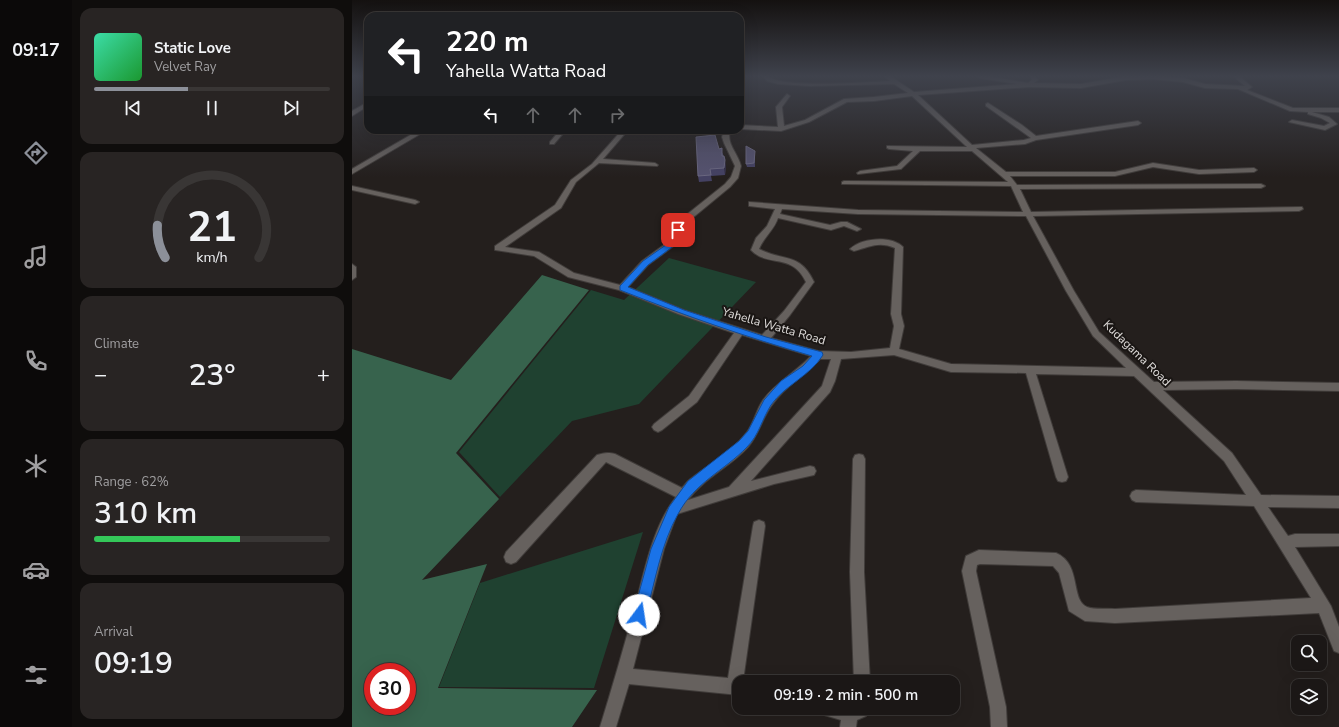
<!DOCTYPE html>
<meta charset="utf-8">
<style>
:root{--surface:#1b1716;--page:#282423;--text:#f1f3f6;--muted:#a09fa1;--line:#393635;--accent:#8c9099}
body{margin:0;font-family:"Nunito Sans",sans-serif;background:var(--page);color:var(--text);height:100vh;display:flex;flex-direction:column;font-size:15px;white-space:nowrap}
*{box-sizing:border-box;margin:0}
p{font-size:13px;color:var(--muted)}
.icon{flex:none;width:22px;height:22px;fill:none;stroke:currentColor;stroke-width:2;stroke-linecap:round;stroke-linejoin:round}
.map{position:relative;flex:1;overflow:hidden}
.panel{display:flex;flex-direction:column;gap:8px;padding:8px;background:#0f0d0c;width:280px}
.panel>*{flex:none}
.top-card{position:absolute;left:12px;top:12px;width:380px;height:122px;border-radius:12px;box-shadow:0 4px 16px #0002,0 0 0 1px var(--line);background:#202124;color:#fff;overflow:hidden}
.controls{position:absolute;left:939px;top:635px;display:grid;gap:8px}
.controls a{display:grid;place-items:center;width:36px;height:36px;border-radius:8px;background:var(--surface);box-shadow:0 4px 16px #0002,0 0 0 1px var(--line);font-size:20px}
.speed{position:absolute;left:12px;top:663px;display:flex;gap:8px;font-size:20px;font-weight:700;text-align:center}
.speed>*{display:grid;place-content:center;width:52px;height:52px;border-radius:50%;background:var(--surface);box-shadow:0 4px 16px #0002,0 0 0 1px var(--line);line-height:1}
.speed .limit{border:6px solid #d22;background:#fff;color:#111}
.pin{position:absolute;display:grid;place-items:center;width:34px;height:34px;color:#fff;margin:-17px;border-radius:8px;box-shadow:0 2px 6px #0006}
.me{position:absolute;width:44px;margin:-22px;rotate:14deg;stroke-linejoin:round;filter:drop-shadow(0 0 3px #0008)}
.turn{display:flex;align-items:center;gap:14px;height:84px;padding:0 16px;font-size:18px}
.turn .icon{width:52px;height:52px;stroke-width:2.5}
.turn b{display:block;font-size:28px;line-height:34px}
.lanes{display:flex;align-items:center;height:38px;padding:0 16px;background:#0003;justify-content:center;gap:20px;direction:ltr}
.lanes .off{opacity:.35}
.big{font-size:30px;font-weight:600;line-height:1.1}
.panel .tile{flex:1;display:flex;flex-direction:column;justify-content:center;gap:6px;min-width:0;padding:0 14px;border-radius:12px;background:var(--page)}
.panel .dial{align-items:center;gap:0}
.dial svg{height:104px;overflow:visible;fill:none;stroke:var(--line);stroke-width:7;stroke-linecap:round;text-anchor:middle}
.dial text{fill:var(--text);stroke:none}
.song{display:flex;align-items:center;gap:12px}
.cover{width:48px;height:48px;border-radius:6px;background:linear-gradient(135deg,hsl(160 70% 55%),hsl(130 70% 35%))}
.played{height:4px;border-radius:2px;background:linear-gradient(90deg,var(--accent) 40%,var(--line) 40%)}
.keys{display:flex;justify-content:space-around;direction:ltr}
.heat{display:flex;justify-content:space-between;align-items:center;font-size:22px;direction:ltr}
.charge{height:6px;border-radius:3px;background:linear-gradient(90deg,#34c759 62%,var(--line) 0)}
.trip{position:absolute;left:380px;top:675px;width:228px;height:40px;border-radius:12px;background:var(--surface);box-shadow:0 4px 16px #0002,0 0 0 1px var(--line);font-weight:600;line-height:40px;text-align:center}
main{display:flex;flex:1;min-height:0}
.tabs{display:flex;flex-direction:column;width:72px;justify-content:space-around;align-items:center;background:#0b0909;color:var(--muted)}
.tabs .icon{width:28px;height:28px}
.tabs .active{color:var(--accent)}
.tabs b{font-size:18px;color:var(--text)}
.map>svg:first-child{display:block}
.green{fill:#1f4130}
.forest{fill:#37634d;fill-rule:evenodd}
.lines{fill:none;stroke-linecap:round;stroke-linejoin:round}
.minor-casing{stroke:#403c3a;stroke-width:2}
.minor{fill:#66615e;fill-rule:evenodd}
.wall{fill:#444162}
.shaded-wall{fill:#302c41}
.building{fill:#55526f;stroke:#6a6780}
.route{fill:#1a73e8;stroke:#114b97}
.labels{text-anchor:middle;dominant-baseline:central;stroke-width:4;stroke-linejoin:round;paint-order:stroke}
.street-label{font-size:12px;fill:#e0dddb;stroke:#1a1614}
</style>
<main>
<nav class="tabs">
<b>09:17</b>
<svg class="icon active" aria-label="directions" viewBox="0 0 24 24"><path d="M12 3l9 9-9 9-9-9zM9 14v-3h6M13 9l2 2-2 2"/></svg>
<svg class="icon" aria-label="music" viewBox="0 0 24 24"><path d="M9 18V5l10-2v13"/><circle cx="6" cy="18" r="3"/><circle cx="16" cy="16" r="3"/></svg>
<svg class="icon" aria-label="phone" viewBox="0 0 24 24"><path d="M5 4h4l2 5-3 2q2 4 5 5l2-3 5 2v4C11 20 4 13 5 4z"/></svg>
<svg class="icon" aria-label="climate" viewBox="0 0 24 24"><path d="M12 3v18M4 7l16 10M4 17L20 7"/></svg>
<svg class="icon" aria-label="car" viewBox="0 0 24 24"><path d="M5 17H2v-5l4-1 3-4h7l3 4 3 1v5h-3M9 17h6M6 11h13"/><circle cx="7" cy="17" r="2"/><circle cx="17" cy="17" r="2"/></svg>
<svg class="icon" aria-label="filters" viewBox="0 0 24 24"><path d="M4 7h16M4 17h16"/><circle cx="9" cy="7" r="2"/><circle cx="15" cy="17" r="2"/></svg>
</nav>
<section class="panel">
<div class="tile">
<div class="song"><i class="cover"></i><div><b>Static Love</b><p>Velvet Ray</p></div></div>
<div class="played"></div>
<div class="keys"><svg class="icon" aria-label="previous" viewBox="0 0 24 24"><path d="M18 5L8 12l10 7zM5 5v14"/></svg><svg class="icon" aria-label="pause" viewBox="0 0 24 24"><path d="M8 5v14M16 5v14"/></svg><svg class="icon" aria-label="next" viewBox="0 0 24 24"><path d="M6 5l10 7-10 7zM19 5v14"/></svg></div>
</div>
<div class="tile dial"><svg viewBox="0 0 100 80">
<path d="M14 69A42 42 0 1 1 86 69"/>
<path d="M14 69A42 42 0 0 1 8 44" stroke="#8c9099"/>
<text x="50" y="56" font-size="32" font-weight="700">21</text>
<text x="50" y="72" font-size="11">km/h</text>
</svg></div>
<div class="tile"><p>Climate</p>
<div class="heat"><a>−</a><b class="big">23°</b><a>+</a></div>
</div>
<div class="tile"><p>Range · 62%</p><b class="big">310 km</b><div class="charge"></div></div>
<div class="tile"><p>Arrival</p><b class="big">09:19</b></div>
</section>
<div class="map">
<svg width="987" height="727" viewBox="0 0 987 727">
<rect width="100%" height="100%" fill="#241f1d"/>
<!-- green -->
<path class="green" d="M317,258L404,282L287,404L220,421L148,497L107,452L239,290L272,300Z
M291,532L242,688L87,687L128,583Z"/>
<!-- forest -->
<path class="forest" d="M190,275L237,290L104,453L147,499L70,580L135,564L86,688L245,690L220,727H0V349L99,380ZM21,672H55V706H21Z"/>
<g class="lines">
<defs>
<path id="minor" d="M411,76H416C429,89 517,82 538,81L532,76H538L562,92L665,84L628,78L626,76H634L676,83L680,80L679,76H683L686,80L682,83L729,84L774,76H803L831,78L853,84L893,86L881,76H887L900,87L895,90L941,108H987V112H960L977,117L985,124L973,130L937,122L940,120L972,126L978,123L969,118L956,114V112L938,111L886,89L853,88L831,82L801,79L774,80L729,88L677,87L566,95L620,145L672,140L679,138L634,106V104L636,103L670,125L684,136L786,121L789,123L786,125L684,140L673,144L624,148L654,172H763L801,163L847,170L902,168L905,170L902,172L847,174L801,167L763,176H658L665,185L909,184L913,186L909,188L668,189L679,212L950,207L951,209L947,211L681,216L722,291L747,332L802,382L884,381L987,383V391L884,389L811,390L880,453L909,495L987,496V508L916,507L936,536L943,534H987V546L943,547L979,606L987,627V653L982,651L967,613L763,623L733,621L717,611L707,573L701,566L628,564L625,565L624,571L654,707L655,727H639L638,707L610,571L614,556L627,550L704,553C730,564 718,600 735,607C743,610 755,608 763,609L959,598L902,506L784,502L780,500L778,496L780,492L784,490L894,495L872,461L782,376L684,374L716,477L714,481L710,482L706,481L704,477L674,373L599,372L542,355L489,359L483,381L478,392L399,481L458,466L462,467L464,471L462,475L422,484L325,514L312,549L281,669L376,678L401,526L402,522L407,520L412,522L413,526L391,681L393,682H387V695L277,684L264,727H248C260,688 271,650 282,610C292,574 300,527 324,497L254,462L164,562L159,564L154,562L152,557L154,552L245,455C252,453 256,452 263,454L330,488L336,481C355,466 380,452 395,432C402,423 404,410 411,400C424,382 444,372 459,356L390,335L345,402L310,430L306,432L302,430L300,427L302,424L337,396L382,333L326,314L267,290L216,277L182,256L143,250V246L203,205L219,180L240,164L270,130H276L251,159L303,163L306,165L305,166L247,163L224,182L209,208L153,247L187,252L222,273L268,285L290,261L320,239L324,228L333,216L373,184L379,177L383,166L372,143L370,137L372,130H378C374,144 386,153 389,166L386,178L378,187L338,220L332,228L327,242L296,265L276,287L332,310L410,335L432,311L454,282C440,252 416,268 399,250L404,238L415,226L423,209L397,206V202L506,210L671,212L659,186L490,184V182L492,181L656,182L620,151H568L549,169L506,174L505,173L508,171L545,166L561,151L537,149L535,148V146L615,147L560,96L522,101L495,102L457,122L429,131L388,129V125L426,127L424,107L435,94L438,96L430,107L432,126L453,120L492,99L522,97L556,93L542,84L458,86L426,84L415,81ZM430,209L506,214L674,216L714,291L741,336L774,368L599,364L547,349L552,326L549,314L551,247C539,235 509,238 498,249L502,251C518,247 527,241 543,248L539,314L542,326L538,348L499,352L466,351L419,338L438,315L462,282C448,252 432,262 407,249C412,237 422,230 426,218L479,230L492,226L505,231L509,229L495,222H489L478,225L428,214ZM468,359H479L470,386L377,487L336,500C352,478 378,467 396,447C407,435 410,418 420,405C433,386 453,375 468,359Z
M16,102V106L0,116V111Z
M67,130H75L0,174V169Z
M208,130H214L202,144H198V142Z
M0,186L63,200L67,202L63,204L0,190Z
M0,264L4,267V277L0,280Z
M507,454L511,455L513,459L512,572L518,682H502L498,572L501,459L503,455Z
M467,708H516L514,716L505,720L504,727H488L489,720L469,714Z"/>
</defs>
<!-- minor casing -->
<use href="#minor" class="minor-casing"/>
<!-- minor -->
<use href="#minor" class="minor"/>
</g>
<!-- wall -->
<path class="wall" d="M367,149L371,154L374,167L373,175L359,176L360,181L347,182L346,176Z
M403,154V167H395L394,164Z"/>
<!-- shaded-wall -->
<path class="shaded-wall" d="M373,160L374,167L373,175L372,168Z"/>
<!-- building -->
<path class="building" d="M363,135L367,149L370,148V156H372L373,160L372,168L358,169L359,175L346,176L344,137Z
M394,146L403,151L402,163L394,164Z"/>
<!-- sky -->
<linearGradient id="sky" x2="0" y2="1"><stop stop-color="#141110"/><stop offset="0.43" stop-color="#3f424c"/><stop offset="1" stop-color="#3f424c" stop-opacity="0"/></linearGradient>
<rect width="987" height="177" fill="url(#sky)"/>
<!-- route -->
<path class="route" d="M326,228L330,230L327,242L296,265L276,287L332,310L414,337L470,352L471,355C458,376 433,385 419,405C410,419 407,435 395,447C372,471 343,482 326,514C309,544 303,581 294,615L292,619L287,621L283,619L281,615L299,549L317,507L336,481L387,441L396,431L412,400L429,381L451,366L460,356C394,337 331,315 268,290V286L291,261L321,240L323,230Z"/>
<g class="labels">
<!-- street labels -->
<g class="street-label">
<text transform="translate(422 326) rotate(16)">Yahella Watta Road</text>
<text transform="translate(785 353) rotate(44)">Kudagama Road</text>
</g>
</g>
</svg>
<div class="controls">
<a><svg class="icon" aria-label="search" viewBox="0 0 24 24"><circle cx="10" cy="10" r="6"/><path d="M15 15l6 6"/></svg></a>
<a><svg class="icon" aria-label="layers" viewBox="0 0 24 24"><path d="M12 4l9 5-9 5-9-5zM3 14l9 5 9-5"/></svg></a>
</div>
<div class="speed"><div class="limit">30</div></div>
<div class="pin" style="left:326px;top:230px;background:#d93025"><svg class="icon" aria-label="arrive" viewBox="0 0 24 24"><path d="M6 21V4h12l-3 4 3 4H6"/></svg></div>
<svg class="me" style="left:287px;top:615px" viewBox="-20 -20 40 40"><circle r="19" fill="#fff"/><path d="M0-13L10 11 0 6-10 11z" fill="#1a73e8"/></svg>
<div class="trip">09:19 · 2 min · 500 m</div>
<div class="top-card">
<div class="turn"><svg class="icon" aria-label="left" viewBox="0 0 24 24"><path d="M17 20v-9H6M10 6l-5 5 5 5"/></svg><div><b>220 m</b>Yahella Watta Road</div></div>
<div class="lanes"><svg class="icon" aria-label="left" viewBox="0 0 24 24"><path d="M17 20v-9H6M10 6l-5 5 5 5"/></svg><svg class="icon off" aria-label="ahead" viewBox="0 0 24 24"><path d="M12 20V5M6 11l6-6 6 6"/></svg><svg class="icon off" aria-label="ahead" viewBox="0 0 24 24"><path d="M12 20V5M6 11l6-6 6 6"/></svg><svg class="icon off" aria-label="right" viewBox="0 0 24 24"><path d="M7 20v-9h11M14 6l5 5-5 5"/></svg></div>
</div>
</div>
</main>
